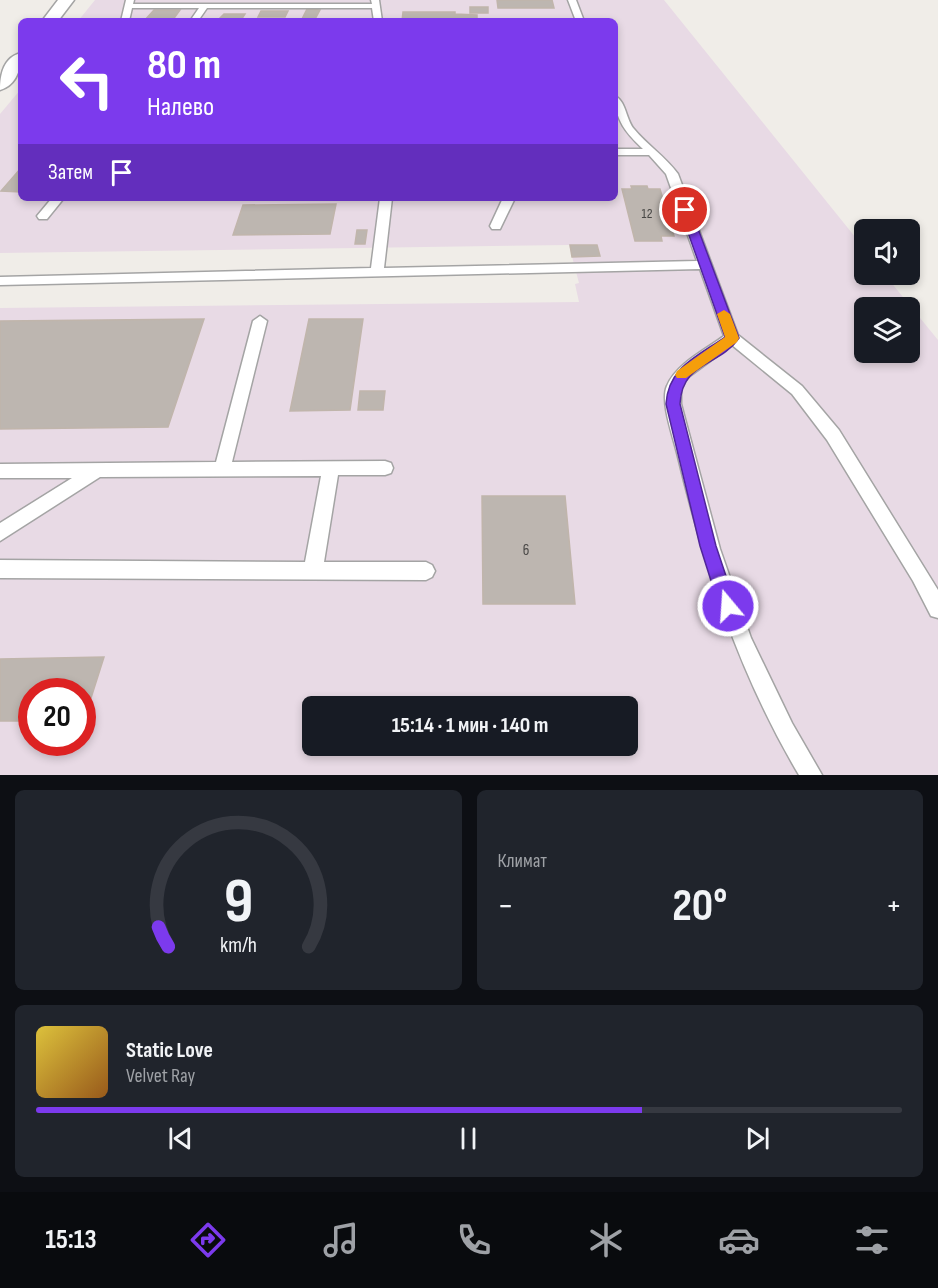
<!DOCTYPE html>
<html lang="ru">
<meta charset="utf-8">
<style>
:root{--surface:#171b24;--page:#20242c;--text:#f1f3f6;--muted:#9ea1a6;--line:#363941;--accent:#7c3aed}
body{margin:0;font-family:"Sofia Sans Condensed",sans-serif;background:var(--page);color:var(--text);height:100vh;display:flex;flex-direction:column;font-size:22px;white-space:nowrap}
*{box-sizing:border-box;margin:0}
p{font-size:20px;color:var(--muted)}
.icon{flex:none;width:33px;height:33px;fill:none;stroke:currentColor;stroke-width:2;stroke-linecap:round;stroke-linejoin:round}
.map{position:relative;height:775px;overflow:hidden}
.drawer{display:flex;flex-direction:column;gap:15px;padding:15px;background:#0d0f14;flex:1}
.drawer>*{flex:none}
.hud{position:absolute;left:18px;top:18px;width:600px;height:183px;border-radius:9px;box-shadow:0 3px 9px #0003;background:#7c3aed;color:#fff;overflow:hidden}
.buttons{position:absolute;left:854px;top:219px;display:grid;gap:12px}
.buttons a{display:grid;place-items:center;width:66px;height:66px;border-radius:9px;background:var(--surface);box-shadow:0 3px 9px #0003;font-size:30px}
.speed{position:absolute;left:18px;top:678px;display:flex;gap:12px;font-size:30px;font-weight:700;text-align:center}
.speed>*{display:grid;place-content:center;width:78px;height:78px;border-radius:50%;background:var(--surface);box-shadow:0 3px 9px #0003;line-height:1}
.speed .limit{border:9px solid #d22;background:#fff;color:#111}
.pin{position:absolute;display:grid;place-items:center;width:51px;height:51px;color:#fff;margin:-26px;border:3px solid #fff;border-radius:50%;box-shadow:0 2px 6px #0007}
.me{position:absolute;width:66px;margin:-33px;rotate:342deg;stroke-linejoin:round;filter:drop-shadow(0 0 4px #0008)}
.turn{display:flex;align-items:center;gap:21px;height:126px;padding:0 30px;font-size:27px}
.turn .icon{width:78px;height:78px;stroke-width:2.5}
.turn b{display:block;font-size:42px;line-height:51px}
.then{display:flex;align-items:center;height:57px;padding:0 30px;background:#0003;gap:12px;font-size:22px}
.big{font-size:45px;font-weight:700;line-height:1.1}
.drawer .widget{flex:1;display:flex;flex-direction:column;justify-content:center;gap:9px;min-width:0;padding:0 21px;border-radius:9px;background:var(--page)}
.drawer .dial{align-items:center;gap:0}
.dial svg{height:156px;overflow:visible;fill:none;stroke:var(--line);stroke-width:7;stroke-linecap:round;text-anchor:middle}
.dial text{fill:var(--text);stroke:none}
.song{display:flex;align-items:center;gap:18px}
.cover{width:72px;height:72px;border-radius:9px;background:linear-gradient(135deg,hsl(50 70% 55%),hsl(30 70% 35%))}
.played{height:6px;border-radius:3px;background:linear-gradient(90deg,var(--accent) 70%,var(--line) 70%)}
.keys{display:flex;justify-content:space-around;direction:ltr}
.heat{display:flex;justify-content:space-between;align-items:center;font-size:33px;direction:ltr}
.drawer .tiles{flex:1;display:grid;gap:15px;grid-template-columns:1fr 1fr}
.widget:last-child{grid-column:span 2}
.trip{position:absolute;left:302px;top:696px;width:336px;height:60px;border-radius:9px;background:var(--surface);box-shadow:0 3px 9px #0003;font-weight:700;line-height:60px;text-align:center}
.tab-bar{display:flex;height:96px;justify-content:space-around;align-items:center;background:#090b0e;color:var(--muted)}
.tab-bar .icon{width:42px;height:42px}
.tab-bar .active{color:var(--accent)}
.tab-bar b{font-size:27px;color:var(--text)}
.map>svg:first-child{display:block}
.industrial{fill:#e8dae5;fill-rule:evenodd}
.building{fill:#bdb6b0;stroke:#c0b5ab;stroke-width:1.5}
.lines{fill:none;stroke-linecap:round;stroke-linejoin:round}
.service-casing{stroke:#a4a4a4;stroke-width:3}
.minor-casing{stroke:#a4a4a4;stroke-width:3}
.service{fill:#fff;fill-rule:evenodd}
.minor{fill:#fff;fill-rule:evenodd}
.route{fill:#7c3aed;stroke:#51269a;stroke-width:1.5}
.slow{fill:#f59e0b}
.labels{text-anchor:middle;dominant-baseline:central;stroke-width:4.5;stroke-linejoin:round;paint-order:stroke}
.far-number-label{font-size:14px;fill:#474644}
.number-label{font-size:15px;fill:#474644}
</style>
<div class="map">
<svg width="938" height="775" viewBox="0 0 938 775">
<rect width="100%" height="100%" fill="#f0ede8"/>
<!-- industrial -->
<path class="industrial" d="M95,0H664L864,248V274L885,275L938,340V775H0V308L579,302L575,284L579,283L569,245L0,253V114L21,89V198H615V21H78ZM864,308H909V352H864ZM32,692H82V742H32ZM312,706H627V746H312Z"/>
<!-- building -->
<path class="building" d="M497,0H552L554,8H498Z
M470,7H488V13H470Z
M307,9L320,10L314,21H301Z
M154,10H180L172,21H144Z
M261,11H288L285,17H258Z
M403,12H455V14L477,15V21H402Z
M224,14H245L241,20L281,21H217Z
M21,168V192L1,191Z
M631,186H647L648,189H660L674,236H661L662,241H635L622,189H632Z
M336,204L330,234L233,235L243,205Z
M357,230H367L365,244H355Z
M570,245H597L600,256L572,257Z
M204,319L168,427L0,429V321Z
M309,319H363L350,410L290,411Z
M360,391H385L383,410H358Z
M482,496H565L575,604H483Z
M104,657L84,720L82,692H32V721H0V659Z"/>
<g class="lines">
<defs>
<path id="service" d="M126,0H134L133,4H372L371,0H379L382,21H374L372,8H207L198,21H190L199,8H132L129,21H121Z
M568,0H576L584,21H576Z
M615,96C626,101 626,120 634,129C647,145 665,156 678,174L738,335L802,386L839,430L938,590V618L931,616L913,581L827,440L792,394L732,345L687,378L681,389V404L720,549L751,638L792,723L822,775H799C739,674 704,566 677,453C673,436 660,401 667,386C676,364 705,350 724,336L700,269L0,285V277L371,268L380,198H392L384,268L697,261L666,174L649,155H615V149H643C626,133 615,120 615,96Z
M52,198H64L47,219H39L37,216Z
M503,198H515L500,229H492L490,226Z
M260,316L267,321L232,462L385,461L391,463L393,468L391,473L385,475H338L324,562H426L432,565L435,571L432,577L426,580L0,578V560L305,562L321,476L100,477L0,541V523L72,478H0V464L216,462L253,321Z"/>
<path id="minor" d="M58,0H74L58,21H42Z
M21,53C21,68 17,85 0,90C0,74 4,57 21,53Z"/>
</defs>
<!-- service casing -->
<use href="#service" class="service-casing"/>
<!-- minor casing -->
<use href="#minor" class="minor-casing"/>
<!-- service -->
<use href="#service" class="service"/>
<!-- minor -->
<use href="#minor" class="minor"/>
</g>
<!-- route -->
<path class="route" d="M685,207L691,210L739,338C719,367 682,361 680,404L716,546L736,606L734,612L728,615L722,612L719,606L700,546L666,404C668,367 698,356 725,337L680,210Z"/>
<!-- slow -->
<path class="slow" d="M724,310L730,314L739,338L737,342L686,378H677L675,375L677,371L725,337L717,314Z"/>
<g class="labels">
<!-- far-number labels -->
<g class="far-number-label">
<text x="647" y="213">12</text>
</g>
<!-- number labels -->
<g class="number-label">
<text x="526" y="550">6</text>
</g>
</g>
</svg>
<div class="buttons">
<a><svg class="icon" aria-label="sound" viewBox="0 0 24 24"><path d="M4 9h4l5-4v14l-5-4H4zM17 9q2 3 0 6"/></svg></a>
<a><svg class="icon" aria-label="layers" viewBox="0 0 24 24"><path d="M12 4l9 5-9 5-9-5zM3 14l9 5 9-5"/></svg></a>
</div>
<div class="speed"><div class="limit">20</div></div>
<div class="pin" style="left:685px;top:210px;background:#d93025"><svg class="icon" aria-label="arrive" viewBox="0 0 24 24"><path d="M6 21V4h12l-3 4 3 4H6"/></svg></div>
<svg class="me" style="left:728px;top:606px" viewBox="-20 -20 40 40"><circle r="17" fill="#7c3aed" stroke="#fff" stroke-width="3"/><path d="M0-11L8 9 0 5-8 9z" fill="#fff"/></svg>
<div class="trip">15:14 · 1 мин · 140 m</div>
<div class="hud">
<div class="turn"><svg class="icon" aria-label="left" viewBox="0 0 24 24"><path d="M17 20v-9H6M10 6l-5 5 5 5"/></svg><div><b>80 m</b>Налево</div></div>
<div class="then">Затем<svg class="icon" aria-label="arrive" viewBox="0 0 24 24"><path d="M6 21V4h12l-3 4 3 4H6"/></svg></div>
</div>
</div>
<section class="drawer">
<div class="tiles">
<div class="widget dial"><svg viewBox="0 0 100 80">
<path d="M14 69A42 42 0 1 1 86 69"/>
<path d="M14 69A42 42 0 0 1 9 59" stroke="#7c3aed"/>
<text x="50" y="56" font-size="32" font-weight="700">9</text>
<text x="50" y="72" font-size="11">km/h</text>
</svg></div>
<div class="widget"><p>Климат</p>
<div class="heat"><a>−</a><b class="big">20°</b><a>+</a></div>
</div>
<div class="widget">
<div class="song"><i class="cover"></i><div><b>Static Love</b><p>Velvet Ray</p></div></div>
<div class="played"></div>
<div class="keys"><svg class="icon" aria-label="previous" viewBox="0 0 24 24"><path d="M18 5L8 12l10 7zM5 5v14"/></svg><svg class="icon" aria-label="pause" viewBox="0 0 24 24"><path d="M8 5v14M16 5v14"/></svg><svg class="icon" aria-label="next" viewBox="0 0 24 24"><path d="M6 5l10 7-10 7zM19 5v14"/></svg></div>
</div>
</div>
</section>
<nav class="tab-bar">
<b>15:13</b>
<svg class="icon active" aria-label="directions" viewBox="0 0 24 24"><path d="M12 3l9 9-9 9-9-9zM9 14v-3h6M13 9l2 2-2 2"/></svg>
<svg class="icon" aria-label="music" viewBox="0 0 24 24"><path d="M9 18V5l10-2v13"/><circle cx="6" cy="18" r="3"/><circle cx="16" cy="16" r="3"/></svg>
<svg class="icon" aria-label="phone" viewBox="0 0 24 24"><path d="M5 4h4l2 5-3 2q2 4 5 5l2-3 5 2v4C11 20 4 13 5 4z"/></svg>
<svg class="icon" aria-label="climate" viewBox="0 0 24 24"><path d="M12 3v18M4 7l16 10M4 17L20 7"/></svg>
<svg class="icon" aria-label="car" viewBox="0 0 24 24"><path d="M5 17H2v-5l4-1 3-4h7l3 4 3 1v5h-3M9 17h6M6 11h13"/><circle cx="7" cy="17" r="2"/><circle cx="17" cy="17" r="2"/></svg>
<svg class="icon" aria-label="filters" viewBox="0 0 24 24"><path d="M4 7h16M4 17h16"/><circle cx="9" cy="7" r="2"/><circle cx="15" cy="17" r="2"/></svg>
</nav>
